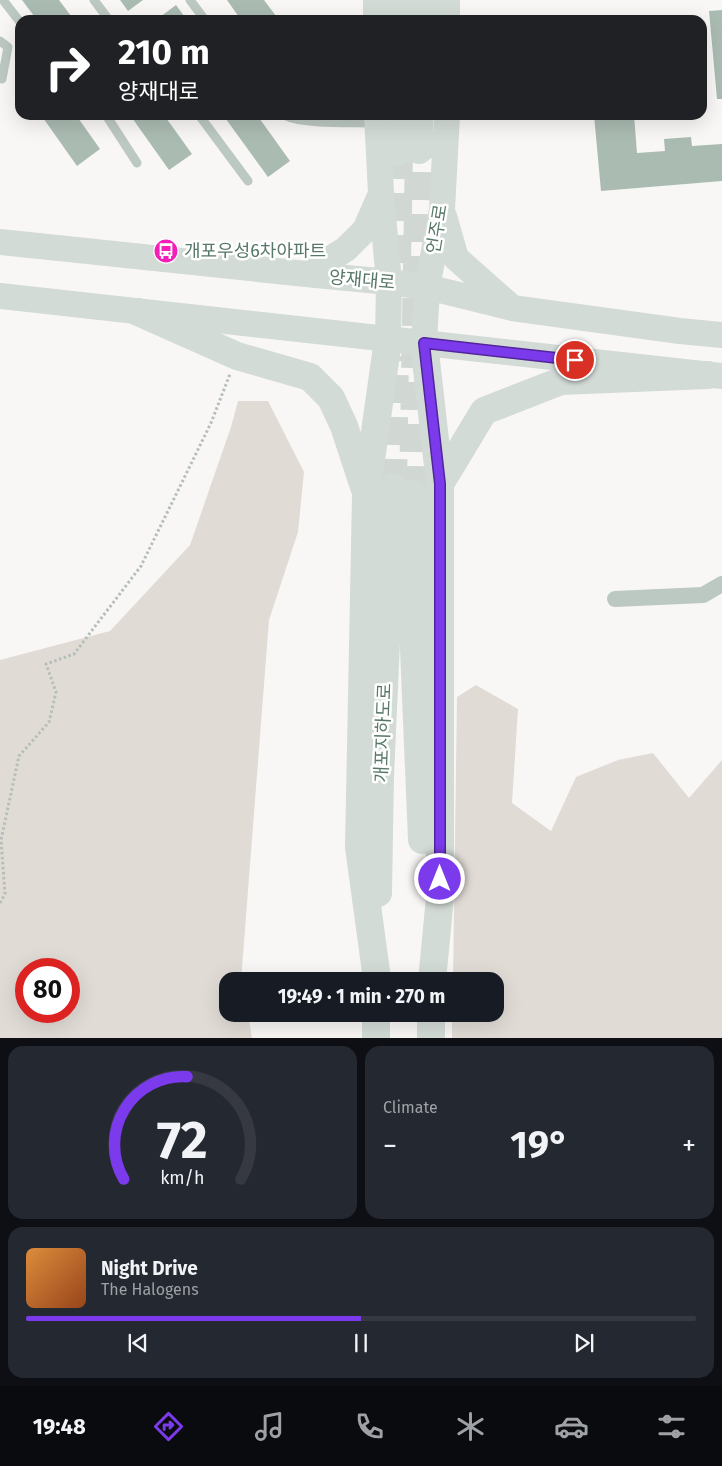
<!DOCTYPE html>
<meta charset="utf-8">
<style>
:root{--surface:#171b24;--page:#242831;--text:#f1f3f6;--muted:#9ea1a6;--line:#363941;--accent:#7c3aed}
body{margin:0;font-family:"Fira Sans","Noto Sans KR",sans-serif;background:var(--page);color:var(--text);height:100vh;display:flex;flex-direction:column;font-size:19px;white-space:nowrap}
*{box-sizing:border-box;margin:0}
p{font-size:16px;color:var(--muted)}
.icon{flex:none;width:28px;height:28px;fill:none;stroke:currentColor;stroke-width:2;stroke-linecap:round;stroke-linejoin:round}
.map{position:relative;height:1038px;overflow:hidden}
.sheet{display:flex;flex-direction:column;gap:8px;padding:8px;background:#0d0f14;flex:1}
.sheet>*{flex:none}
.hud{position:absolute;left:15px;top:15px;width:692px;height:105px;border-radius:15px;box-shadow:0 5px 20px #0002;background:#202124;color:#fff;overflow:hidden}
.speed{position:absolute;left:15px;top:958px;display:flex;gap:10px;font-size:25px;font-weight:700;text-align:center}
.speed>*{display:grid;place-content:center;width:65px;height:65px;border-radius:50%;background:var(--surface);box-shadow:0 5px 20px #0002;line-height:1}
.speed .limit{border:8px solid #d22;background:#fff;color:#111}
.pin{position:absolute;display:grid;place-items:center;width:42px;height:42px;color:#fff;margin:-21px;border:2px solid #fff;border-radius:50%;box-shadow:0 1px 5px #0007}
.me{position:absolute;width:55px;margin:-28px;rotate:0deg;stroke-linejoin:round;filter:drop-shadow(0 0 4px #0008)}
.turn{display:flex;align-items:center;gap:18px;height:105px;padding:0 20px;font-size:22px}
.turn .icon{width:65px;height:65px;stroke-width:2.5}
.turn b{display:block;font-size:35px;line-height:42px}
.big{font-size:38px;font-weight:700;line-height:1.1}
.sheet .tile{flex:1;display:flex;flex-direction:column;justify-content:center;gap:8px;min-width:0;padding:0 18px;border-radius:15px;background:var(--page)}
.sheet .dial{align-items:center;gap:0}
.dial svg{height:130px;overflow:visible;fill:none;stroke:var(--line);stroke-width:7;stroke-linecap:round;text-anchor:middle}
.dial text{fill:var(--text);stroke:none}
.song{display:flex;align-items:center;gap:15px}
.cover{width:60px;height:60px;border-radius:8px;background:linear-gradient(135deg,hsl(30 70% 55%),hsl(20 70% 35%))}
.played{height:5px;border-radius:2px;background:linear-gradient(90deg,var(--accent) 50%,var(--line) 50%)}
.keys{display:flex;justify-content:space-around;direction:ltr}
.heat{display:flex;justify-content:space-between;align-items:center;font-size:28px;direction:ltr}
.sheet .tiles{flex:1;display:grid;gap:8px;grid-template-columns:1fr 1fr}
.tile:last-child{grid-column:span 2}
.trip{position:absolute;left:219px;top:972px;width:285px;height:50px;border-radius:15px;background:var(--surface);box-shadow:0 5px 20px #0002;font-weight:700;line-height:50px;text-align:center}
.menu{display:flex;height:80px;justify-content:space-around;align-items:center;background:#090b0e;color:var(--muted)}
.menu .icon{width:35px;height:35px}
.menu .selected{color:var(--accent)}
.menu b{font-size:22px;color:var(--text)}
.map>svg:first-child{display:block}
.green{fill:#e0dbd5;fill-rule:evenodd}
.building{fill:#aabbb2}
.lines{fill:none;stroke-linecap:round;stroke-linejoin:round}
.highway-tunnel{stroke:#d1d7d3;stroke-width:28;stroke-dasharray:28 14;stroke-linecap:butt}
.path{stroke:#b6beba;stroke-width:3;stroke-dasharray:2.5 2.5;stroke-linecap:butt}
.lane{stroke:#bcc8c2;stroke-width:9}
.street{stroke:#bcc8c2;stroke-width:16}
.primary{stroke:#d3dbd7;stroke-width:26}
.highway{stroke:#d3dbd7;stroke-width:28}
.route-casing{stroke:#51269a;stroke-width:12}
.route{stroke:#7c3aed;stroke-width:9}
.labels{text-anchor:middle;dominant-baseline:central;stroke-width:5;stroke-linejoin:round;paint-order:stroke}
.street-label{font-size:18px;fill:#587869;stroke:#fff}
.poi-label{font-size:18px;fill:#587869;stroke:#fff;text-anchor:start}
</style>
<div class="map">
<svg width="722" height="1039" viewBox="0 0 722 1039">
<rect width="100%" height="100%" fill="#f9f7f6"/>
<!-- green -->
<path class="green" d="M238,401H268L304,472L298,532L269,620L241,981H228V1014H248L252,1038H0V660L110,631L190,545L231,427ZM26,969H69V1011H26Z
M476,685L518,709L512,803L551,831L576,777L618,760L653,753L689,798L722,760V1038H452V1014H495V981H453L457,697Z"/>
<!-- building -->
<path class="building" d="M22,0H59L74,20H37Z
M120,0H143L128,11Z
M227,0H264L279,20H241Z
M176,5L187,20H156Z
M722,10V99H717L709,11Z
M41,115H76L100,149L77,166Z
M130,115H164L192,154L169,170Z
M223,115H257L290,161L268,177Z
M594,115H634L637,153L665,151L664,139L691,137L692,146L722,144V181L601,191Z"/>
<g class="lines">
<!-- highway-tunnel -->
<path class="highway-tunnel" d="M397,263L399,152
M393,487L395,356
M413,494L419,150"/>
<!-- path -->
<path class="path" d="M0,903L5,894L1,840L19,756L49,722L56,692L46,664L74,654L141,566L211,423L230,374"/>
<!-- lane -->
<path class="lane" d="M3,0L20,22
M94,0L109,20
M190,0L205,20
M0,41L8,47L2,79
M106,115L137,163
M199,115L248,181
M284,115C303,125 353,122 377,123"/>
<!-- street -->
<path class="street" d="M615,599L703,595L722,584"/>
<!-- primary -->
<path class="primary" d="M376,0V20
M447,0V20
M377,115L381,193L389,282L388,340
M444,216L456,258L508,304
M0,242L306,274L389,282L427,287L512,308L680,331L722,335
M306,274L346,249L365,230L380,196
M0,296L722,376
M424,343L427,287L442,210L447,115"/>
<!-- highway -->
<path class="highway" d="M398,0V20
M421,20V0
M398,115L399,152
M419,150V115
M138,312L237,356L310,377L331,398L344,426L364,487
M424,343L440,484V897L432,981
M440,484L484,411L561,381L708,375
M413,494L414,649L422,840
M378,893L380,776L393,487
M377,979L359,847L366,495L388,340
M431,1014V1039
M376,1039V1014"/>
</g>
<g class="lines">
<defs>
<path id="route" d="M440,879V484L424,343L575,360"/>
</defs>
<!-- route casing -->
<use href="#route" class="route-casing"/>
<!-- route -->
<use href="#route" class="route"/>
</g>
<!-- icons -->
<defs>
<symbol id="bus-disc" viewBox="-11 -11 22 22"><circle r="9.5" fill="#f31db7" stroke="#fff"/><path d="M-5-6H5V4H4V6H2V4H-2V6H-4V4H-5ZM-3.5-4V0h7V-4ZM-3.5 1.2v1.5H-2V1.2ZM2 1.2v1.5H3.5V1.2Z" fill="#fff"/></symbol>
</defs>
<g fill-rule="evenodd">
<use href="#bus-disc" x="152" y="237" width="28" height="28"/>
</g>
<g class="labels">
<!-- street labels -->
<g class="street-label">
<text transform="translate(437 229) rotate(-81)">언주로</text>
<text transform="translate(362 280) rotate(5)">양재대로</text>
<text transform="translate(383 733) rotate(-88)">개포지하도로</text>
</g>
<!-- poi labels -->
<g class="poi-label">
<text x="184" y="251">개포우성6차아파트</text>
</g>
</g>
</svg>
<div class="speed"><div class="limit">80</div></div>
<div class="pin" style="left:575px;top:360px;background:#d93025"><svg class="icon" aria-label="arrive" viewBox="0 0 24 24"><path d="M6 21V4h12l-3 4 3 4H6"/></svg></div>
<svg class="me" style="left:440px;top:879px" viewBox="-20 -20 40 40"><circle r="17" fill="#7c3aed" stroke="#fff" stroke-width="3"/><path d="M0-11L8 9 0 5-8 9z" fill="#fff"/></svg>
<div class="trip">19:49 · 1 min · 270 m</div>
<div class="hud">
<div class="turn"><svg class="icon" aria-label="right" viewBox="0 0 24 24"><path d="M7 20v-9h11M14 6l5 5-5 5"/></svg><div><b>210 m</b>양재대로</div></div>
</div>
</div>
<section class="sheet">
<div class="tiles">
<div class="tile dial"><svg viewBox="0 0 100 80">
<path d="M14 69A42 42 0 1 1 86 69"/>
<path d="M14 69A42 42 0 0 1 53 6" stroke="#7c3aed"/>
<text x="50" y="56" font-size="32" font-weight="700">72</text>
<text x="50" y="72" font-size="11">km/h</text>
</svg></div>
<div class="tile"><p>Climate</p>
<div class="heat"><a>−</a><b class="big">19°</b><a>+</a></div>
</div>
<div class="tile">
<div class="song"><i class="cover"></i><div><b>Night Drive</b><p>The Halogens</p></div></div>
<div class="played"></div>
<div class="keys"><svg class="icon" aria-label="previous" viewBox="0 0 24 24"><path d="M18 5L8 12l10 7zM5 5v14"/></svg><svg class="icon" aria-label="pause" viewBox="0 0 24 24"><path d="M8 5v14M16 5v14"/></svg><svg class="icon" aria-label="next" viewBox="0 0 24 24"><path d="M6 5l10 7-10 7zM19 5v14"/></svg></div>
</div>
</div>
</section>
<nav class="menu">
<b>19:48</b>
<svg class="icon selected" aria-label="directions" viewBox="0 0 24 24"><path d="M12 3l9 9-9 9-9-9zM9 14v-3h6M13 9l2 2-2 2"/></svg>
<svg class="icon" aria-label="music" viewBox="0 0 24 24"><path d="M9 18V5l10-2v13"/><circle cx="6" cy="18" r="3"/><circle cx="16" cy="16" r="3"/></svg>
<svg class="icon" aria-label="phone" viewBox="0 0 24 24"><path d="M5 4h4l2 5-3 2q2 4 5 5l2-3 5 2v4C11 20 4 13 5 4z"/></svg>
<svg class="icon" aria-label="climate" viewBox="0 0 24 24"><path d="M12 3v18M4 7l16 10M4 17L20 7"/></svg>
<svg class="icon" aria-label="car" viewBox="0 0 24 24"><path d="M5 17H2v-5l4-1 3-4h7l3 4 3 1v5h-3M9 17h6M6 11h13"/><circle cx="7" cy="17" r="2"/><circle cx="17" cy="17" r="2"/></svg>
<svg class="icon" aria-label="filters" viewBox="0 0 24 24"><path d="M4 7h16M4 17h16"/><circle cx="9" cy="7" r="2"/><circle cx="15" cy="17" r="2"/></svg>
</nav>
